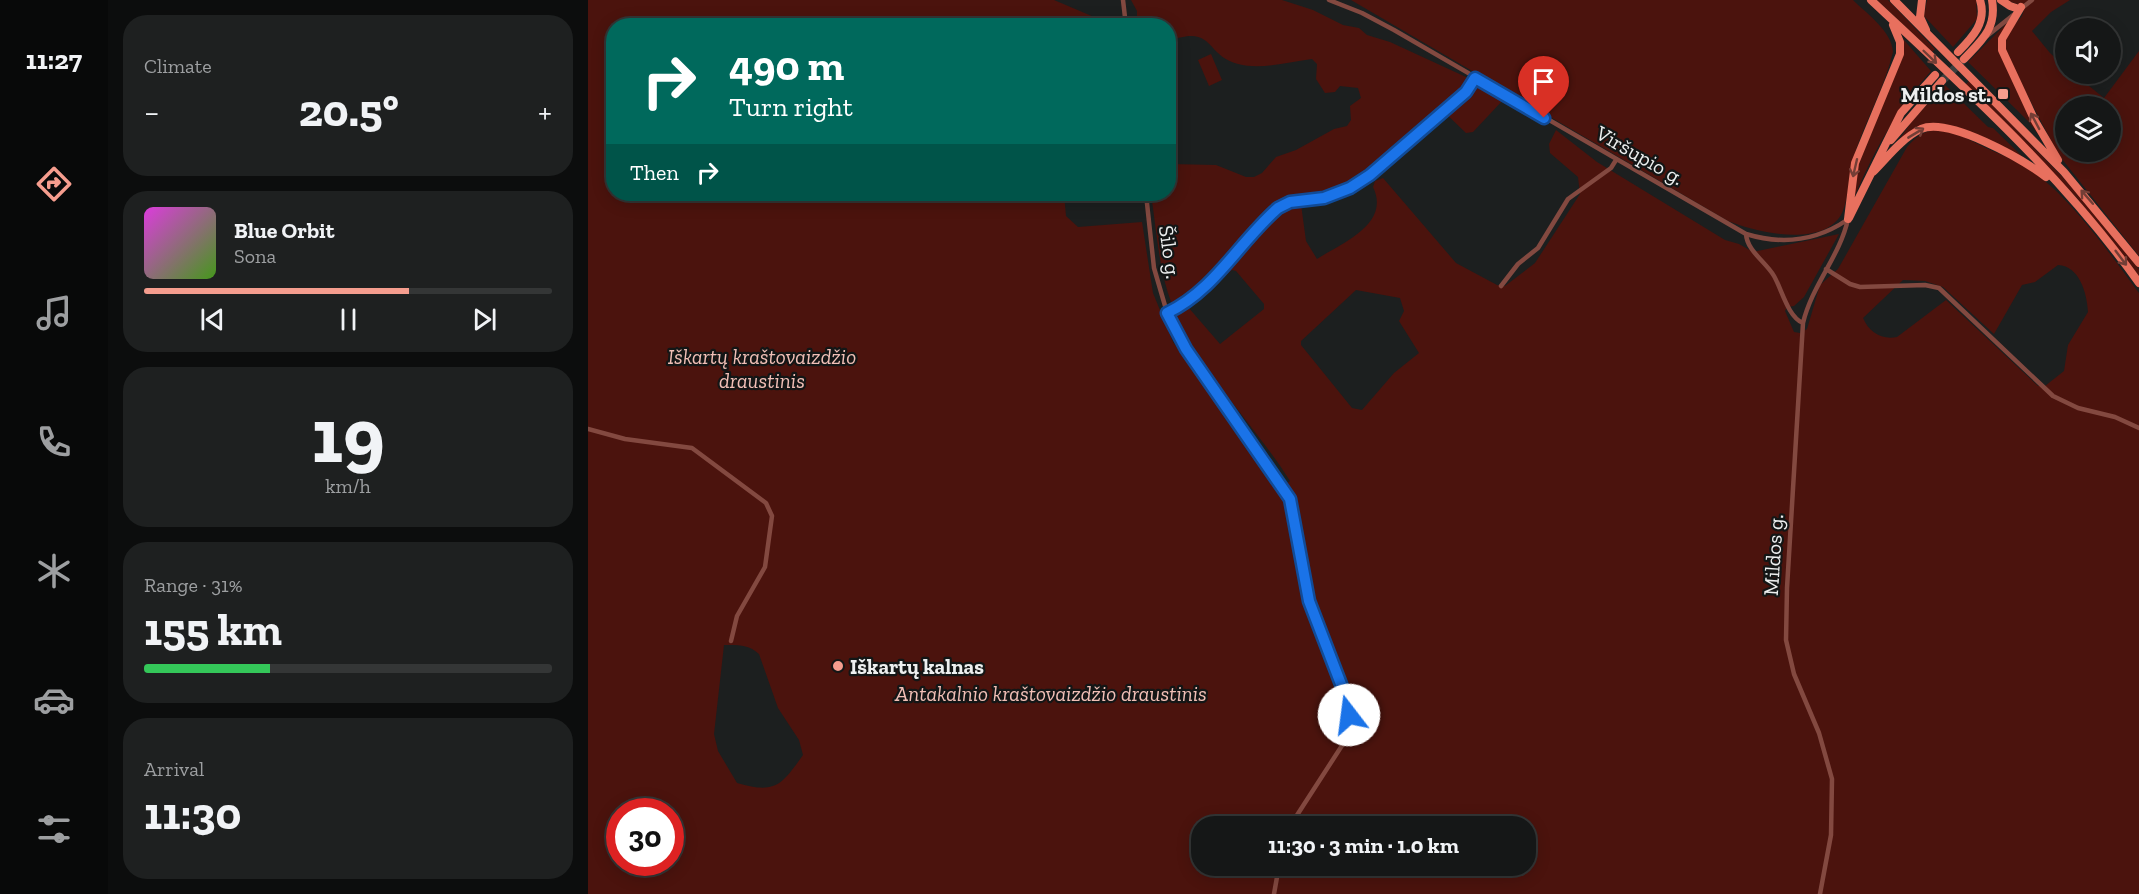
<!DOCTYPE html>
<meta charset="utf-8">
<style>
:root{--surface:#151717;--page:#1e2020;--text:#f1f3f6;--muted:#9d9fa1;--line:#343636;--accent:#f59d8e}
body{margin:0;font-family:"Zilla Slab",serif;background:var(--page);color:var(--text);height:100vh;display:flex;flex-direction:column;font-size:22px;white-space:nowrap}
*{box-sizing:border-box;margin:0}
p{font-size:20px;color:var(--muted)}
.icon{flex:none;width:33px;height:33px;fill:none;stroke:currentColor;stroke-width:2;stroke-linecap:round;stroke-linejoin:round}
.map{position:relative;flex:1;overflow:hidden}
.details{display:flex;flex-direction:column;gap:15px;padding:15px;background:#0c0d0d;width:480px}
.details>*{flex:none}
.guide{position:absolute;left:18px;top:18px;width:570px;height:183px;border-radius:24px;box-shadow:0 3px 15px #0003,0 0 0 2px var(--line);background:#00695c;color:#fff;overflow:hidden}
.buttons{position:absolute;left:1467px;top:18px;display:grid;gap:12px}
.buttons a{display:grid;place-items:center;width:66px;height:66px;border-radius:50%;background:var(--surface);box-shadow:0 3px 15px #0003,0 0 0 2px var(--line);font-size:30px}
.speed{position:absolute;left:18px;top:798px;display:flex;gap:12px;font-size:30px;font-weight:700;text-align:center}
.speed>*{display:grid;place-content:center;width:78px;height:78px;border-radius:50%;background:var(--surface);box-shadow:0 3px 15px #0003,0 0 0 2px var(--line);line-height:1}
.speed .limit{border:9px solid #d22;background:#fff;color:#111}
.pin{position:absolute;display:grid;place-items:center;width:51px;height:51px;color:#fff;margin:-62px -26px;border-radius:50% 50% 50% 0;rotate:-45deg;box-shadow:0 0 6px #0007}
.pin .icon{rotate:45deg}
.me{position:absolute;width:66px;margin:-33px;rotate:345deg;stroke-linejoin:round;filter:drop-shadow(0 0 4px #0008)}
.turn{display:flex;align-items:center;gap:21px;height:126px;padding:0 24px;font-size:27px}
.turn .icon{width:78px;height:78px;stroke-width:2.5}
.turn b{display:block;font-size:42px;line-height:51px}
.then{display:flex;align-items:center;height:57px;padding:0 24px;background:#0003;gap:12px;font-size:22px}
.big{font-size:45px;font-weight:700;line-height:1.1}
.details .tile{flex:1;display:flex;flex-direction:column;justify-content:center;gap:9px;min-width:0;padding:0 21px;border-radius:24px;background:var(--page)}
.details .dial{align-items:center;gap:0}
.dial b{font-size:78px;line-height:1}
.song{display:flex;align-items:center;gap:18px}
.cover{width:72px;height:72px;border-radius:9px;background:linear-gradient(135deg,hsl(300 70% 55%),hsl(100 70% 35%))}
.played{height:6px;border-radius:3px;background:linear-gradient(90deg,var(--accent) 65%,var(--line) 65%)}
.keys{display:flex;justify-content:space-around;direction:ltr}
.heat{display:flex;justify-content:space-between;align-items:center;font-size:33px;direction:ltr}
.charge{height:9px;border-radius:4px;background:linear-gradient(90deg,#34c759 31%,var(--line) 0)}
.trip{position:absolute;left:603px;top:816px;width:345px;height:60px;border-radius:24px;background:var(--surface);box-shadow:0 3px 15px #0003,0 0 0 2px var(--line);font-weight:700;line-height:60px;text-align:center}
main{display:flex;flex:1;min-height:0}
.tab-bar{display:flex;flex-direction:column;width:108px;justify-content:space-around;align-items:center;background:#080909;color:var(--muted)}
.tab-bar .icon{width:42px;height:42px}
.tab-bar .on{color:var(--accent)}
.tab-bar b{font-size:27px;color:var(--text)}
.map>svg:first-child{display:block}
.green{fill:#4b130d;fill-rule:evenodd}
.lines{fill:none;stroke-linecap:round;stroke-linejoin:round}
.primary-tunnel{stroke:#3b3e3e;stroke-width:8;stroke-dasharray:8 4;stroke-linecap:butt}
.minor{stroke:#834940;stroke-width:4.5}
.primary{stroke:#e8705e;stroke-width:8}
.oneway{stroke:#733e36}
.route-casing{stroke:#114b97;stroke-width:15}
.route{stroke:#1a73e8;stroke-width:10}
.poi-dot{fill:#f59d8e;stroke:#131616;stroke-width:2}
.labels{text-anchor:middle;dominant-baseline:central;stroke-width:4.5;stroke-linejoin:round;paint-order:stroke}
.poi-label{font-size:21px;font-weight:bold;fill:#edefef;stroke:#131616;text-anchor:end}
.street-label{font-size:21px;fill:#edefef;stroke:#131616}
.park-label{font-size:21px;font-style:italic;fill:#f1bfb6;stroke:#131616}
</style>
<main>
<nav class="tab-bar">
<b>11:27</b>
<svg class="icon on" aria-label="directions" viewBox="0 0 24 24"><path d="M12 3l9 9-9 9-9-9zM9 14v-3h6M13 9l2 2-2 2"/></svg>
<svg class="icon" aria-label="music" viewBox="0 0 24 24"><path d="M9 18V5l10-2v13"/><circle cx="6" cy="18" r="3"/><circle cx="16" cy="16" r="3"/></svg>
<svg class="icon" aria-label="phone" viewBox="0 0 24 24"><path d="M5 4h4l2 5-3 2q2 4 5 5l2-3 5 2v4C11 20 4 13 5 4z"/></svg>
<svg class="icon" aria-label="climate" viewBox="0 0 24 24"><path d="M12 3v18M4 7l16 10M4 17L20 7"/></svg>
<svg class="icon" aria-label="car" viewBox="0 0 24 24"><path d="M5 17H2v-5l4-1 3-4h7l3 4 3 1v5h-3M9 17h6M6 11h13"/><circle cx="7" cy="17" r="2"/><circle cx="17" cy="17" r="2"/></svg>
<svg class="icon" aria-label="filters" viewBox="0 0 24 24"><path d="M4 7h16M4 17h16"/><circle cx="9" cy="7" r="2"/><circle cx="15" cy="17" r="2"/></svg>
</nav>
<section class="details">
<div class="tile"><p>Climate</p>
<div class="heat"><a>−</a><b class="big">20.5°</b><a>+</a></div>
</div>
<div class="tile">
<div class="song"><i class="cover"></i><div><b>Blue Orbit</b><p>Sona</p></div></div>
<div class="played"></div>
<div class="keys"><svg class="icon" aria-label="previous" viewBox="0 0 24 24"><path d="M18 5L8 12l10 7zM5 5v14"/></svg><svg class="icon" aria-label="pause" viewBox="0 0 24 24"><path d="M8 5v14M16 5v14"/></svg><svg class="icon" aria-label="next" viewBox="0 0 24 24"><path d="M6 5l10 7-10 7zM19 5v14"/></svg></div>
</div>
<div class="tile dial"><b>19</b><p>km/h</p></div>
<div class="tile"><p>Range · 31%</p><b class="big">155 km</b><div class="charge"></div></div>
<div class="tile"><p>Arrival</p><b class="big">11:30</b></div>
</section>
<div class="map">
<svg width="1551" height="894" viewBox="0 0 1551 894">
<rect width="100%" height="100%" fill="#1c1f1f"/>
<!-- green -->
<path class="green" d="M0,0H466L506,17L523,16L524,22L533,25L26,26V194H476L478,216L490,227L554,222L565,293L585,342L683,477L690,491L702,481C664,420 601,362 580,293C570,261 568,226 563,194H580L581,164L628,165L658,177H666L674,173L688,157L708,150L746,129L759,126L763,120L762,106L773,98L770,88L752,86L747,92L737,93L728,79L729,64L724,59C701,62 673,70 650,64C616,55 627,24 581,41L580,26L549,25V11L543,0H694L725,10L755,25L771,28L779,35L802,42L878,77L916,99L885,132L878,133L851,107L761,184L738,193L712,197L718,241L729,259C754,243 803,224 785,187L787,181L795,178L868,263L909,285L917,286L947,263L992,194L990,177L962,153L961,144L968,130L1009,162L1137,240L1151,244L1165,252L1251,234L1216,297L1206,306L1199,307L1197,311L1206,332L1212,333L1219,329L1232,285L1250,269L1319,147C1343,119 1362,130 1392,145C1408,153 1426,159 1441,169C1482,196 1522,254 1551,293V894H0ZM1470,265C1492,266 1499,294 1500,312L1480,345L1476,371L1457,386H1450L1358,300L1309,337C1293,340 1281,332 1275,318L1315,280L1337,281L1355,287L1406,334L1434,285L1447,282ZM644,270L648,271L676,304V309L632,344L600,307ZM768,290L812,298L816,311L811,321L831,353L806,373L774,410L764,408L713,345V341ZM136,645C150,645 160,644 171,654L190,708L211,740L215,755C193,786 187,794 149,783L130,751L126,734ZM32,812H82V862H32ZM614,826H938V866H614Z
M763,0H1265C1279,14 1304,31 1305,52C1297,85 1280,116 1269,147C1262,166 1261,201 1253,215C1233,248 1168,232 1140,221Z
M1289,0H1300L1347,49L1344,52Z
M1339,0H1388L1389,19L1365,47L1336,16Z
M1418,0H1482L1463,12L1444,31L1462,53L1477,67L1478,74H1486L1516,98L1551,51V256L1470,154L1418,54V35L1434,16L1437,7ZM1478,106H1522V152H1478Z
M1425,17L1412,38L1455,141L1441,122L1380,62Z
M1315,39L1343,71C1306,113 1286,151 1264,202L1270,162Z
M623,54L634,80L621,86L610,60Z
M1381,81L1496,199L1551,269V276L1489,198L1377,85Z
M1357,85L1400,127L1405,128L1441,163C1412,149 1378,125 1345,124L1306,147L1325,120Z"/>
<g class="lines">
<!-- primary-tunnel -->
<path class="primary-tunnel" d="M1354,81L1376,59"/>
<!-- minor -->
<path class="minor" d="M535,0L538,26
M741,0L774,13L806,30L1158,234C1194,245 1228,241 1259,220
M1399,36L1444,0
M558,194L566,268L580,316L598,349L702,499L721,601L760,705L761,727L755,744L702,826
M1158,234C1159,251 1178,262 1186,276C1194,290 1200,317 1215,323
M1238,269L1262,284L1272,287L1337,285L1351,288L1465,396L1490,408L1527,417L1551,428
M913,286L930,264L950,248L980,199L1023,168L1028,160
M579,313C627,290 652,243 690,208L702,202L736,198L762,188L878,92L887,78
M0,429L37,439L104,448L178,503L184,516L177,567L149,616L143,641
M686,894L691,866
M1232,894L1243,835L1244,779L1231,733L1206,674L1198,640L1199,588L1215,323C1224,285 1252,256 1260,219"/>
<!-- primary -->
<path class="primary" d="M1283,0C1377,88 1476,177 1551,283
M1306,0L1476,172L1551,263
M1334,0L1332,17L1338,30
M1413,0L1422,6L1431,9
M1433,7L1414,39V50L1447,121L1470,160
M1370,52C1385,37 1399,22 1392,0
M1376,59C1394,40 1409,28 1404,0
M1303,140L1354,81
M1285,172C1299,158 1314,138 1333,129C1361,117 1434,159 1458,177
M1261,218L1313,113L1347,75
M1260,219L1267,163L1312,54V42L1305,25"/>
</g>
<!-- one-way arrows -->
<defs><path id="oneway-shaft" d="M-6 0H5M1.5-3L5.5 0L1.5 3" fill="none" stroke-width="1.6" stroke-linecap="round" stroke-linejoin="round" transform="scale(1.5)"/></defs>
<g class="oneway">
<use href="#oneway-shaft" transform="translate(1342 57) rotate(44)"/>
<use href="#oneway-shaft" transform="translate(1447 121) rotate(-118)"/>
<use href="#oneway-shaft" transform="translate(1328 133) rotate(-31)"/>
<use href="#oneway-shaft" transform="translate(1267 168) rotate(103)"/>
<use href="#oneway-shaft" transform="translate(1499 197) rotate(-131)"/>
<use href="#oneway-shaft" transform="translate(1533 258) rotate(53)"/>
</g>
<g class="lines">
<defs>
<path id="route" d="M761,715L756,692L721,601L702,499L598,349L579,313C627,290 651,242 690,208L702,202L736,198L762,188L782,175L878,92L887,78L956,118"/>
</defs>
<!-- route casing -->
<use href="#route" class="route-casing"/>
<!-- route -->
<use href="#route" class="route"/>
</g>
<!-- markers -->
<g class="poi-dot">
<rect x="1409" y="88" width="12" height="12" rx="3"/>
<circle cx="250" cy="666" r="6"/>
</g>
<g class="labels">
<!-- poi labels -->
<g class="poi-label">
<text x="1403" y="94">Mildos st.</text>
<text x="262" y="666" text-anchor="start">Iškartų kalnas</text>
</g>
<!-- street labels -->
<g class="street-label">
<text transform="translate(1052 155) rotate(30)">Viršupio g.</text>
<text transform="translate(582 252) rotate(82)">Šilo g.</text>
<text transform="translate(1185 555) rotate(-86)">Mildos g.</text>
</g>
<!-- park labels -->
<g class="park-label">
<text x="174" y="356">Iškartų kraštovaizdžio<tspan x="174" dy="24">draustinis</tspan></text>
<text x="463" y="693">Antakalnio kraštovaizdžio draustinis</text>
</g>
</g>
</svg>
<div class="buttons">
<a><svg class="icon" aria-label="sound" viewBox="0 0 24 24"><path d="M4 9h4l5-4v14l-5-4H4zM17 9q2 3 0 6"/></svg></a>
<a><svg class="icon" aria-label="layers" viewBox="0 0 24 24"><path d="M12 4l9 5-9 5-9-5zM3 14l9 5 9-5"/></svg></a>
</div>
<div class="speed"><div class="limit">30</div></div>
<div class="pin" style="left:956px;top:118px;background:#d93025"><svg class="icon" aria-label="arrive" viewBox="0 0 24 24"><path d="M6 21V4h12l-3 4 3 4H6"/></svg></div>
<svg class="me" style="left:761px;top:715px" viewBox="-20 -20 40 40"><circle r="19" fill="#fff"/><path d="M0-13L10 11 0 6-10 11z" fill="#1a73e8"/></svg>
<div class="trip">11:30 · 3 min · 1.0 km</div>
<div class="guide">
<div class="turn"><svg class="icon" aria-label="right" viewBox="0 0 24 24"><path d="M7 20v-9h11M14 6l5 5-5 5"/></svg><div><b>490 m</b>Turn right</div></div>
<div class="then">Then<svg class="icon" aria-label="right" viewBox="0 0 24 24"><path d="M7 20v-9h11M14 6l5 5-5 5"/></svg></div>
</div>
</div>
</main>
